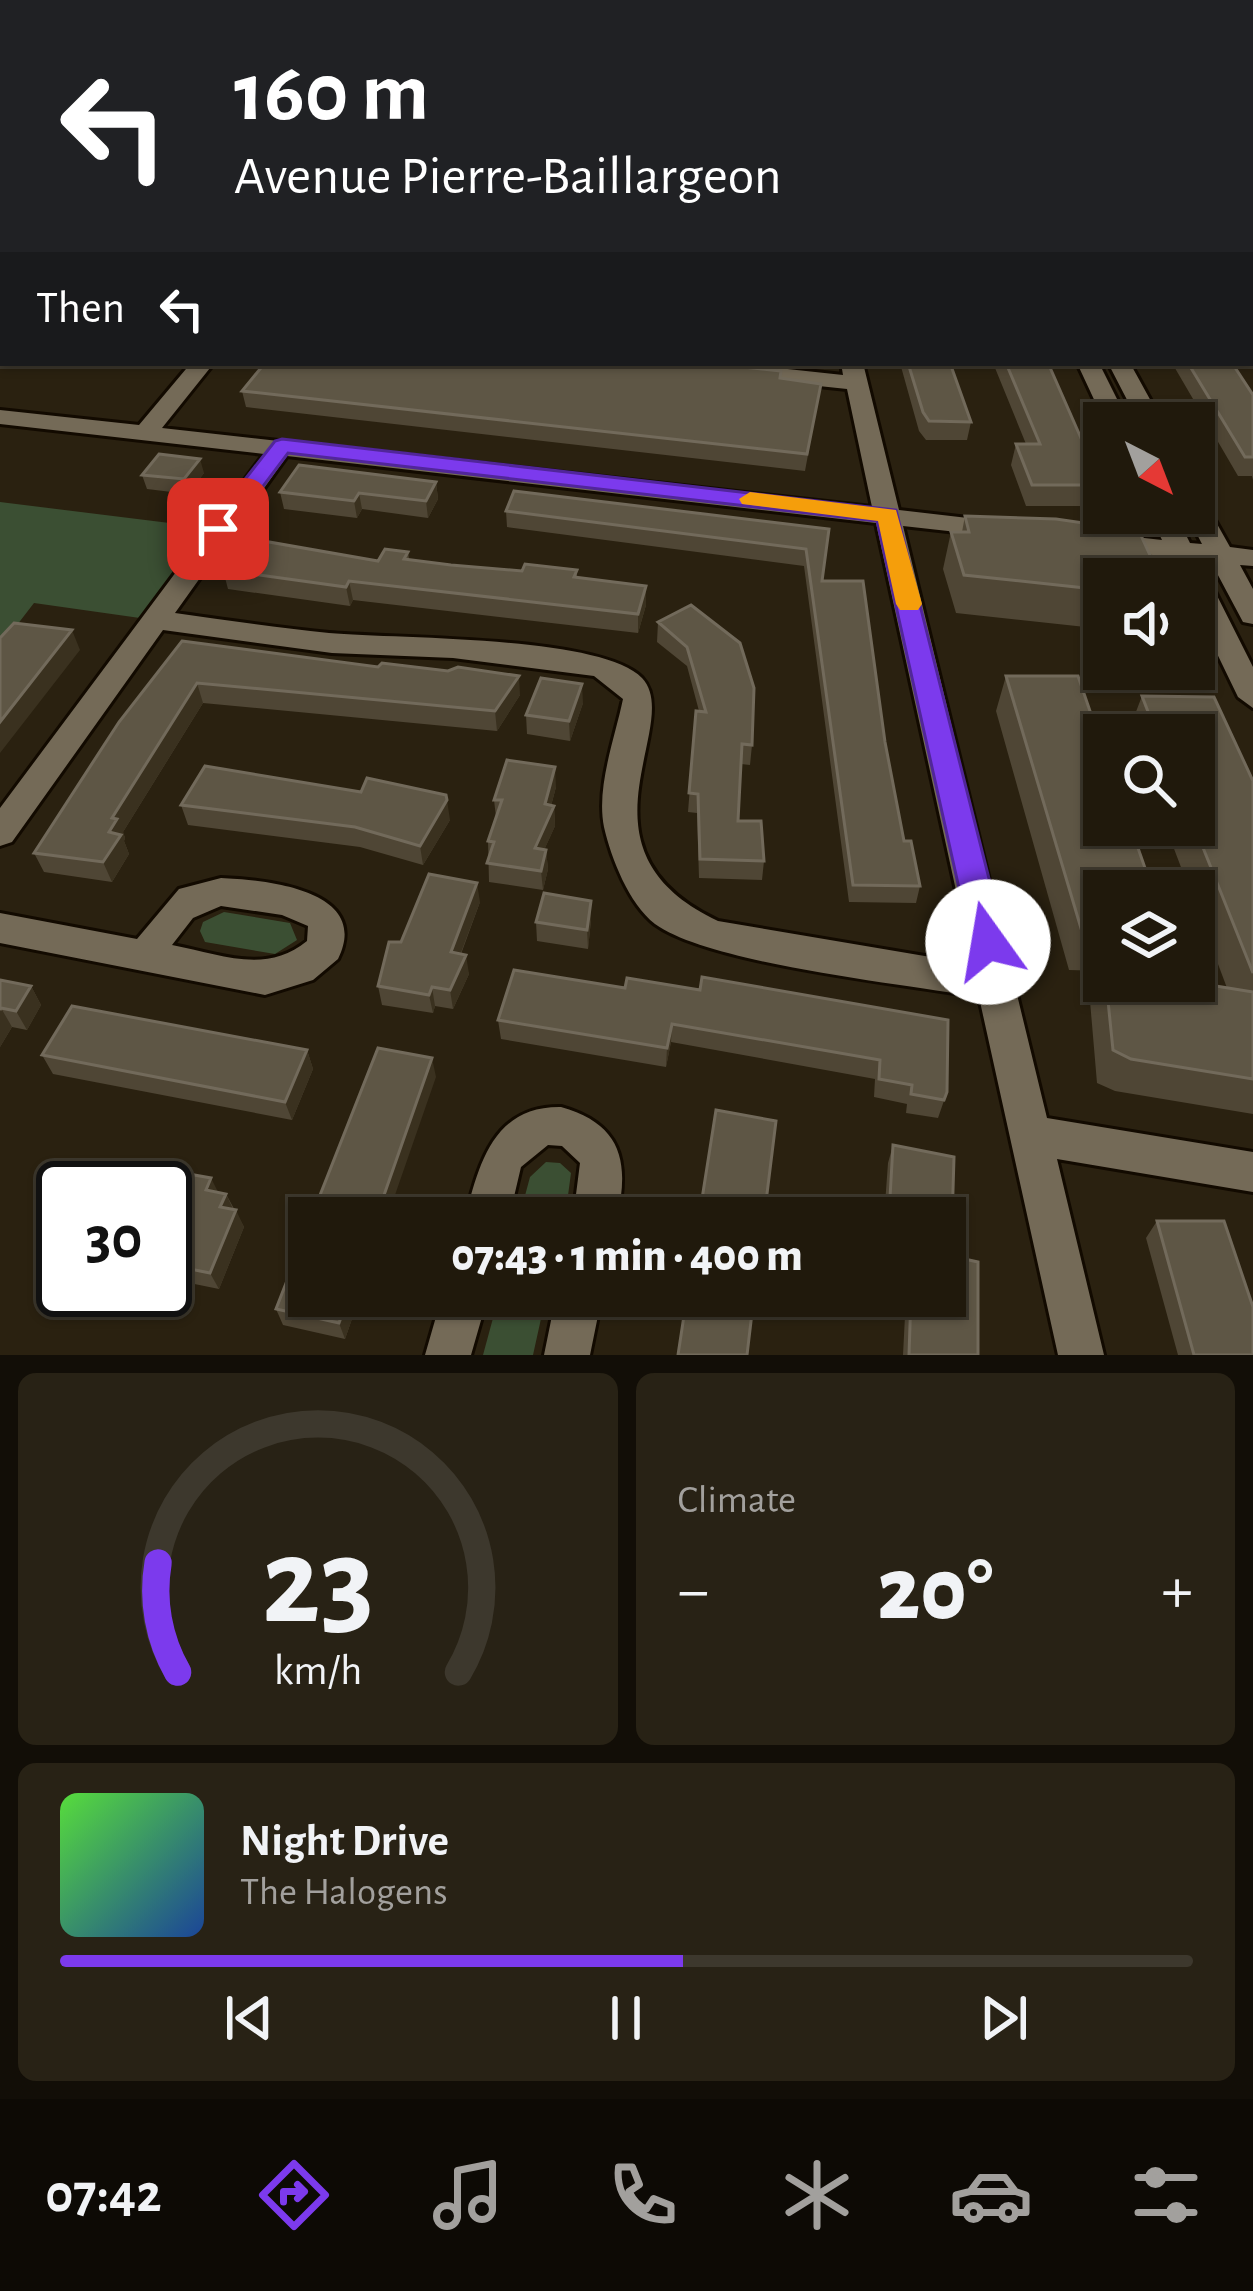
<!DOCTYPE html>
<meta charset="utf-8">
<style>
:root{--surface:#20190c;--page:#282215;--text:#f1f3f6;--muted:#a2a09d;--line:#3d382d;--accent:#7c3aed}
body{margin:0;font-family:"Alegreya Sans",sans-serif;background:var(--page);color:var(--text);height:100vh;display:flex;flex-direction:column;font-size:45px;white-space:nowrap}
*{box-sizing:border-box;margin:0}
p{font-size:39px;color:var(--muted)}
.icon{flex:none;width:66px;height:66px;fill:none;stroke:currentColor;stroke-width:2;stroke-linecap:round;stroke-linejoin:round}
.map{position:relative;height:1355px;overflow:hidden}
.details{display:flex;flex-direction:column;gap:18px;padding:18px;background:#120e07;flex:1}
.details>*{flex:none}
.hud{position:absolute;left:0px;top:0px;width:1254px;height:366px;box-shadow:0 3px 9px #0004,0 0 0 3px var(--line);background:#202124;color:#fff;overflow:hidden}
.needle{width:78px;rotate:138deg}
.controls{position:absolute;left:1083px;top:402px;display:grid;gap:24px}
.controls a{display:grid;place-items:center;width:132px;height:132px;border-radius:0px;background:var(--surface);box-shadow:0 3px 9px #0004,0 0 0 3px var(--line);font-size:60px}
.speed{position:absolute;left:36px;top:1161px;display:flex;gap:24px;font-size:60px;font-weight:700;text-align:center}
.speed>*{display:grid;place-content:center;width:156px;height:156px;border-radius:50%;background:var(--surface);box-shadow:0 3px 9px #0004,0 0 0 3px var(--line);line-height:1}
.speed .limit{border:6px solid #111;border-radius:18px;background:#fff;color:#111}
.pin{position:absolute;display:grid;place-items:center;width:102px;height:102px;color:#fff;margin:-51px;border-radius:24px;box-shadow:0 6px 18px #0006}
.me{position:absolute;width:132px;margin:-66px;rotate:347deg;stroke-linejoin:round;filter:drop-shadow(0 0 9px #0008)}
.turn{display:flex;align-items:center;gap:42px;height:252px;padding:0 36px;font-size:54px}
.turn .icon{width:156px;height:156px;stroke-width:2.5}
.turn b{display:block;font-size:84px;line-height:102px}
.then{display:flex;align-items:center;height:114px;padding:0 36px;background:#0003;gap:24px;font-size:45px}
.big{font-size:90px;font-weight:800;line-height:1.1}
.details .widget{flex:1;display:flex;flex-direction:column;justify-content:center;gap:18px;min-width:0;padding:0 42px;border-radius:18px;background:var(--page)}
.details .dial{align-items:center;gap:0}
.dial svg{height:312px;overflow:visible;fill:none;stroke:var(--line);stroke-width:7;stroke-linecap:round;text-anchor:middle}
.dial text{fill:var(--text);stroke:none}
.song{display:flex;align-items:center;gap:36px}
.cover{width:144px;height:144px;border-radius:18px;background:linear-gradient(135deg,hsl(110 70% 55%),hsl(220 70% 35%))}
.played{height:12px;border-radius:6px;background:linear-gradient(90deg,var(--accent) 55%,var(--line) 55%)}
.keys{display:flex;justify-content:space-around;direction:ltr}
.heat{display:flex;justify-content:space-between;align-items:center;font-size:66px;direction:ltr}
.details .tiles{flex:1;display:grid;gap:18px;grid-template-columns:1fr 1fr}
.widget:last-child{grid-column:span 2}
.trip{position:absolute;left:288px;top:1197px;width:678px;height:120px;border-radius:0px;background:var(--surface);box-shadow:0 3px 9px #0004,0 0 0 3px var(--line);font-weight:800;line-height:120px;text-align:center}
.menu{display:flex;height:192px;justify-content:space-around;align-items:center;background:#0d0a05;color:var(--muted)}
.menu .icon{width:84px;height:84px}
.menu .selected{color:var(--accent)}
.menu b{font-size:54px;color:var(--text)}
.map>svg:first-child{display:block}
.green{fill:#3b4f33}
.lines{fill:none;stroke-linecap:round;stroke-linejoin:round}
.minor-casing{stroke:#120a00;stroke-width:6}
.minor{fill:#746a57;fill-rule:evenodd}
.wall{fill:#4f4635}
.shaded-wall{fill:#3a311f}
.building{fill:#5e5645;stroke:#726a5b;stroke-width:3}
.route{fill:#7c3aed;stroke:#51269a;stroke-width:3}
.slow{fill:#f59e0b}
</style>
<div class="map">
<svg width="1253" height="1355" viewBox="0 0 1253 1355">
<rect width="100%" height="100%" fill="#2a2110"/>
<!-- green -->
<path class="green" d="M0,502L218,529L154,620L34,603L0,647Z
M224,912L290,923L297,940L275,954L205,942L200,931L203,922Z
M546,1162L560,1163L571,1173L565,1218H519L530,1177Z
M499,1296H546L533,1355H483Z"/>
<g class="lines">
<defs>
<path id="minor" d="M5,0H19V3H5Z
M309,0H323L307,3Z
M663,0H724L727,3H666Z
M763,0H777L778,3H764Z
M920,0H934L935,3H921Z
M1062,0H1095L1098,3H1061Z
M1251,33H1253V46H1251Z
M3,142V154L0,155V143Z
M1251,229L1253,230V244L1251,243Z
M191,363H214L162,428L872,507L847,389L669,370L658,363H732L843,375L841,363H863L899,510L1011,523L1015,529L1011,535L1002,537L903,526L1047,1118L1253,1152V1192L1057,1159L1104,1355H1058L979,997C905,984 710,964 655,924C629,904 611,858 604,827C596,787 615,738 623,699L594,676L453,658L332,653L163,630L12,842L0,846V808L264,454L0,424V410L139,425ZM287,456L876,523L972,964L718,921C565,849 685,724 642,678C601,635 394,639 329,633C278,628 226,620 175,613Z
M1077,363H1099L1129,423H1105Z
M1108,363H1130L1163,423H1139Z
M1194,496L1203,499L1230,547L1253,550V566L1240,565L1253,589V624L1243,622L1211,562L1199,560L1253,667V708L1238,697L1194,606V579H1181L1170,557L1109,550L1096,542L1109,534L1162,540L1149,513H1175L1190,543L1202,544L1186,513H1194Z
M221,878C266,880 372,890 338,959L313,980L265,995L0,943V913L137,939L179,889ZM221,906L282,915L308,926L307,941C266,975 220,954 172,945L193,918Z
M561,1107C621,1124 630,1161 617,1218H573L580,1163L562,1146L548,1145L521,1167L509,1218H465C479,1164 493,1106 561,1107Z
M442,1296H488L471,1355H425Z
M556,1296H602L590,1355H544Z"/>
</defs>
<!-- minor casing -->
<use href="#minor" class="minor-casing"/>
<!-- minor -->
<use href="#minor" class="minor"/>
</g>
<!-- wall -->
<path class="wall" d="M65,0H196L193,3H123Z
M1100,0H1253V7L1251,3L1240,2L1101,3Z
M3,164V333L0,332V286L2,284L0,285V204L3,203L2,201L0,202V197Z
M900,363H950L971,422L967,440H926L919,431Z
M993,363H1048L1095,470L1092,481L1094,485L1087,506H1026L1011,465L1016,444H1026Z
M1172,363H1232L1253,395V480L1252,476H1238Z
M781,378L821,384L805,471L246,407L242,391Z
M204,473L188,494L147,489L142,475Z
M436,482L438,499L428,518L362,509L357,518L284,509L280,492Z
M506,511L829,529L822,581L885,742L904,841L920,886L916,903L849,902L804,566L507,527Z
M965,516L1104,579V629L956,613L943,569L951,532H962Z
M408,552L409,559L451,565L522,571L577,570V577L646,605L638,633L353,600L350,606L228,589L223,570L378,561Z
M691,605L752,745L750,765L741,764L738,821L764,861L762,880L699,878L697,813L688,812L696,711H699L687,666L657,642L658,622Z
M182,641L520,695L497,731L203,703L123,832L125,838L124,841L129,854L112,882L44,872L34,853Z
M1006,676H1078L1104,752V825H1130L1153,891H1104V981H1185L1227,988L1194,900V891H1190L1165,825H1194V735H1131L1129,730L1142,696L1214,697L1253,781V1114L1115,1091L1097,1083L1090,1001L1104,971L1069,970L996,711Z
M583,703L570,741L527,734L526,715Z
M556,787L551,806H554L555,826L544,850H546L548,869L543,890L489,882L488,841L496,817L494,800Z
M181,805L450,820L423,865L360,847L188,825Z
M591,901V920L588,949L537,941L536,922Z
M480,902L461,954L469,974L453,1009L435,1006L433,1013L382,1005L378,986L401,942Z
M702,977L947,1092L938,1118L906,1113L907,1104L874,1097L875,1079L671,1042L666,1067L501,1039L498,1020L625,988L700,990Z
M0,980L31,986L41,1005L27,1030L12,1027L0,1047Z
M307,1050L313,1069L292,1120L53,1074L42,1055Z
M893,1145L954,1157L951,1256L978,1262V1355H903L906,1296H945V1218H884L888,1163Z
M218,1192L226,1194L244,1227L219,1289L165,1278V1196L172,1198Z
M63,1197V1258L53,1256L41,1239Z
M1157,1221L1253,1355H1178L1146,1238Z
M309,1296H360L345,1339L283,1325L276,1309Z"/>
<!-- shaded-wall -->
<path class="shaded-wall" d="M200,459L204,473L188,494L184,479Z
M436,482L438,499L428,518L426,501Z
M359,493L362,509L357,518L354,501Z
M349,581L353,600L350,606L346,587Z
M646,586V605L638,633V614Z
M72,630L80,650L0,753V722Z
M519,676L520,695L497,731L495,711Z
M197,683L203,703L123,832L125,838L124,841L129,854L112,882L103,862L112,818Z
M582,684L583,703L570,741L569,721Z
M555,767L556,787L547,820L554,806L555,826L536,868L535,848Z
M447,800L450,820L423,865L420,846Z
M546,850L548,869L543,890L541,871Z
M477,883L480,902L454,971L451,952Z
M591,901V920L588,949L587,930Z
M466,955L469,974L453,1009L450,990Z
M31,986L41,1005L27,1030L16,1011Z
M432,987L435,1006L433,1013L429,995Z
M1,1008L12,1027L0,1047V1010Z
M672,1024L671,1042L666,1067L667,1048Z
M307,1050L313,1069L292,1120L285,1102Z
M432,1058L436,1077L387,1218H376Z
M211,1178L220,1196L206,1190Z
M226,1194L234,1211L220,1207Z
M236,1210L244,1227L219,1289L210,1273Z
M349,1296H360L345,1339L339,1323Z"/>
<!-- building -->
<path class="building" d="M246,0H280L278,3H241Z
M336,0H746V3H332Z
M804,0H891L892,3H805Z
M969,0H1045V2L969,3Z
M1105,0H1217L1218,3H1106Z
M1251,83L1253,85V135L1251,136Z
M1251,137L1253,143V177H1251Z
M3,164V318H0V286L2,285L0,277V204L3,203L0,193V166Z
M1251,265L1253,268V316L1251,313Z
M265,363H706L781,371L780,378L821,384L807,454L242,391Z
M908,363H950L971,422L929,421L923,412Z
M1006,363H1048L1095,470H1087L1094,485H1032L1016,444H1040Z
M1188,363H1232L1253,395V457H1245Z
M159,454L200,459L184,479L142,475Z
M299,465L436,482L426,501L359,493L354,501L280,492Z
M514,491L829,529L822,581H863L885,742L904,841H911L920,886L853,885L806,549L506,511Z
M965,516L1056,519L1139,531L1161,579H1104V590L964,575L951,532H969Z
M246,538L378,561L385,549L408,552L404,559L451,565L522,571L525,564L577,570L574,577L646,586L638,614L349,581L346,587L223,570Z
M691,605L740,643L754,688L752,745L742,744L738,821H761L764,861L700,859L698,794L689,793L696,711L706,712L687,647L658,622Z
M14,623L72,630L0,722V638Z
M182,641L378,667L382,663L448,671L458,667L519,676L495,711L197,683L112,818L117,819L109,832L121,835L103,862L34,853L119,722Z
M1006,676H1078L1104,752V825H1130L1153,891H1104V936L1083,935Z
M541,678L582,684L569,721L526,715Z
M1142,696L1214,697L1253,781V973L1194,825V735H1157Z
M507,760L555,767L545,804L554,806L535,848L546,850L541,871L487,863L494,842L488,841L502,800H494Z
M205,766L361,792L367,778L446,795L447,800L420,846L355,827L181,805Z
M429,874L477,883L451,952L466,955L450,990L432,987L429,995L378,986L389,942H401Z
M544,893L591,901L587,930L536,922Z
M514,970L625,988L627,978L700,990L702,977L948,1020L947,1092L944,1100L911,1094L912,1085L879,1079L880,1060L672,1024L667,1048L498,1020Z
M0,980L31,986L16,1011L1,1008L0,1010Z
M1106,981H1185L1253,992V1079L1131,1059L1113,1050Z
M72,1006L307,1050L285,1102L42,1055Z
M378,1048L432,1058L376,1218H311Z
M716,1110L776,1121L764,1218H699Z
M893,1145L954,1157L951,1256L978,1262V1355H909L911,1296H945V1218H902L889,1215Z
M183,1173L211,1178L206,1190L226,1194L220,1207L236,1210L210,1273L165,1264V1196L172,1198Z
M73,1178L124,1188H68Z
M63,1197V1243L41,1239Z
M1157,1221H1224L1253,1307V1355H1194Z
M309,1224V1296H349L339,1323L276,1309Z
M687,1296H754L747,1355H678Z"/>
<!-- route -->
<path class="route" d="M282,439L896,510L1005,942L1000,951H976L971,942L877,521L288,453L227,534H210V524L275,441Z"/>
<!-- slow -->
<path class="slow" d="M750,492L896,510L922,604L918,610H900L896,604L878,521L742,504L739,499Z"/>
</svg>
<div class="controls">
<a><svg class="needle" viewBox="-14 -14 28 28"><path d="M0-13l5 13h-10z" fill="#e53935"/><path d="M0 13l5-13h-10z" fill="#a2a09d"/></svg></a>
<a><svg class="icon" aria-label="sound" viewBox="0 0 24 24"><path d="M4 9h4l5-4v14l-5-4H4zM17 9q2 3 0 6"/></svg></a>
<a><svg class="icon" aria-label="search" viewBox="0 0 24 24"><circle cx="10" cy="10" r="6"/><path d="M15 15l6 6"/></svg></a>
<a><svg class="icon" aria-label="layers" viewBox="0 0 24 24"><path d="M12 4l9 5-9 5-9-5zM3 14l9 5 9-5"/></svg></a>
</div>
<div class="speed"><div class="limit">30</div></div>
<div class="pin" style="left:218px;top:529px;background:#d93025"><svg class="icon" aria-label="arrive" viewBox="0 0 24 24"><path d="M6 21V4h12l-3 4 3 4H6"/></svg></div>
<svg class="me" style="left:988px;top:942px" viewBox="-20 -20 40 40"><circle r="19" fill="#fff"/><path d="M0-13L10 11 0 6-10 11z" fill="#7c3aed"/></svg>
<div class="trip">07:43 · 1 min · 400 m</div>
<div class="hud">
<div class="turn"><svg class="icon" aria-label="left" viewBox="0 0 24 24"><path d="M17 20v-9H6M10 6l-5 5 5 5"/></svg><div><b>160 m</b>Avenue Pierre-Baillargeon</div></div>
<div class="then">Then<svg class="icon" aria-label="left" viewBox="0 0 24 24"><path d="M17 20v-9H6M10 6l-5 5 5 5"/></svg></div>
</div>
</div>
<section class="details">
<div class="tiles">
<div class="widget dial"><svg viewBox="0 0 100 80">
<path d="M14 69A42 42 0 1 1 86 69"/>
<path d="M14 69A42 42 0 0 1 9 41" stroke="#7c3aed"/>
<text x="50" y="56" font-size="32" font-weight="700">23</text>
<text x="50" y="72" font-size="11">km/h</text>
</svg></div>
<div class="widget"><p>Climate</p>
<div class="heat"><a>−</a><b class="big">20°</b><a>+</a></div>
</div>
<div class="widget">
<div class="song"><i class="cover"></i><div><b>Night Drive</b><p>The Halogens</p></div></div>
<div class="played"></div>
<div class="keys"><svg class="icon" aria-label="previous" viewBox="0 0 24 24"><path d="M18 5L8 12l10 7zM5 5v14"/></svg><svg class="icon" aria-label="pause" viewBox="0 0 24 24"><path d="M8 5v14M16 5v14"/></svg><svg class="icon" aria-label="next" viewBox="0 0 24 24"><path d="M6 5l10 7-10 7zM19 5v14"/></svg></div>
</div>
</div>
</section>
<nav class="menu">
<b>07:42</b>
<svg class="icon selected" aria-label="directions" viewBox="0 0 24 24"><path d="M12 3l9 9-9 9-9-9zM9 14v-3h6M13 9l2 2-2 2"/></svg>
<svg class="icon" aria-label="music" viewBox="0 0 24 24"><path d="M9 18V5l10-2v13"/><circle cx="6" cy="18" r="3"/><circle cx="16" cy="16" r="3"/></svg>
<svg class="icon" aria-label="phone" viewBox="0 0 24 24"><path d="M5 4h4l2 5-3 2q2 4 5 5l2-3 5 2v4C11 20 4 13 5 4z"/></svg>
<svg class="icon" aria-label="climate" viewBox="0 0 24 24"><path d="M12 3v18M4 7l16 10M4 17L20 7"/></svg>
<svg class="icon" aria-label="car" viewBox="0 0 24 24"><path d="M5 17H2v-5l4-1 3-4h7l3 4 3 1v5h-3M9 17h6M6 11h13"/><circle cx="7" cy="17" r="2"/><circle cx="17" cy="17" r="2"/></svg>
<svg class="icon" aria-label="filters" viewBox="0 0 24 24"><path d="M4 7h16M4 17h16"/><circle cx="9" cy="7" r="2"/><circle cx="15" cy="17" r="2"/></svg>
</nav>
